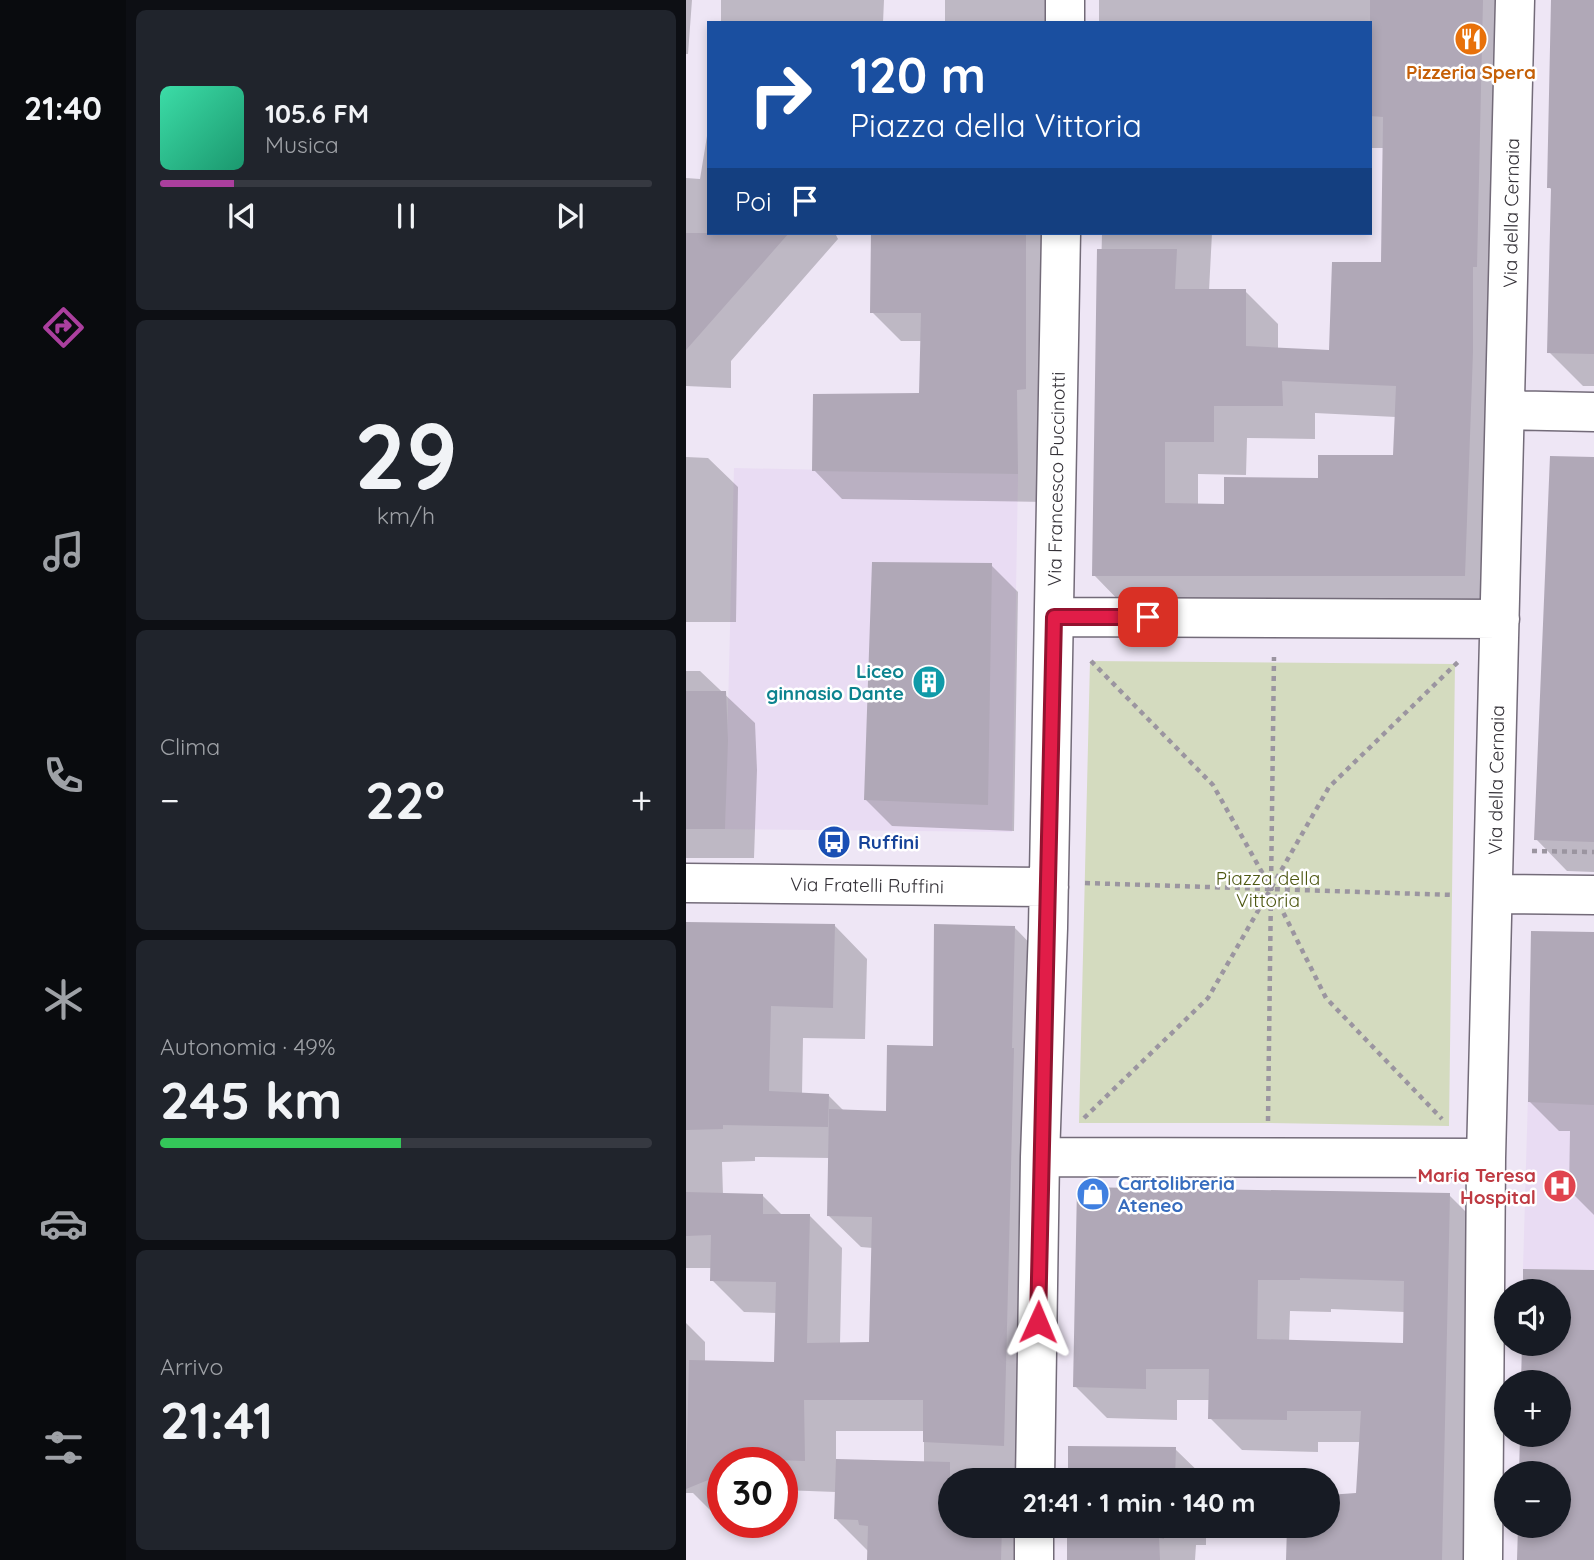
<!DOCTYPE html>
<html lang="it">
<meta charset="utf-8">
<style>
:root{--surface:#171b24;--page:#20242c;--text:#f1f3f6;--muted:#9ea1a6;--line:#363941;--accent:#ab3f9e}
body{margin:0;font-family:Quicksand,sans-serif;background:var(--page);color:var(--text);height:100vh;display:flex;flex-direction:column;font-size:26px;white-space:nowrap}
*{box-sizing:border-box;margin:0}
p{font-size:23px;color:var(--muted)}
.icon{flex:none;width:38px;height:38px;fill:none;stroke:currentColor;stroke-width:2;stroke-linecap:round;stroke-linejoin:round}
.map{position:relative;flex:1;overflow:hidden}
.panel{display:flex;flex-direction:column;gap:10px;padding:10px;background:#0d0f14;width:560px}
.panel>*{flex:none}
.guide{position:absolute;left:21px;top:21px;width:665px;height:214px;border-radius:0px;box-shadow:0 4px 10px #0003;background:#1a4fa0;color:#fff;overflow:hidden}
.fabs{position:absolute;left:808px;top:1279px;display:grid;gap:14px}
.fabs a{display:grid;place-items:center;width:77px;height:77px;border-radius:50%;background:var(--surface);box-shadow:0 4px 10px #0003;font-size:35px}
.speed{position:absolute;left:21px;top:1447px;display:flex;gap:14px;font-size:35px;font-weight:700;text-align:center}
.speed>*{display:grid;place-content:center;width:91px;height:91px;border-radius:50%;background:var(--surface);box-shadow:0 4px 10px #0003;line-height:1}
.speed .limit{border:10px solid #d22;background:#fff;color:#111}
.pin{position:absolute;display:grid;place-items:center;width:60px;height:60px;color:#fff;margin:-30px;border-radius:14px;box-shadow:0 4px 10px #0006}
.me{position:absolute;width:77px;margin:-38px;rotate:1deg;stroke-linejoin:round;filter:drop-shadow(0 0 5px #0008)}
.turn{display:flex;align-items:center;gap:24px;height:147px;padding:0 28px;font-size:32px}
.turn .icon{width:91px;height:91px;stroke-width:2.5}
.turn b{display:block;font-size:49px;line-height:60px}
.then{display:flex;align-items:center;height:66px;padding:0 28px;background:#0003;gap:14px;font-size:26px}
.big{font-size:52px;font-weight:800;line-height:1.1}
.panel .card{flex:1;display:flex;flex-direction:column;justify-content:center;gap:10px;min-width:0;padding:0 24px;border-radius:10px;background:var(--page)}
.panel .dial{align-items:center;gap:0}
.dial b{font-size:91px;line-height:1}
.song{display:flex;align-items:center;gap:21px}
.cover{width:84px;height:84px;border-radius:10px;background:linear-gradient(135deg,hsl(160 70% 55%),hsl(160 70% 35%))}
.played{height:7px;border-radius:4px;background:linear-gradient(90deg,var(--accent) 15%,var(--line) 15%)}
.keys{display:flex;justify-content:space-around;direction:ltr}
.heat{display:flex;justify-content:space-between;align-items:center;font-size:38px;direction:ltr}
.charge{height:10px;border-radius:5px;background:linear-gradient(90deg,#34c759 49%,var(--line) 0)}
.trip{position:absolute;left:252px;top:1468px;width:402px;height:70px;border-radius:35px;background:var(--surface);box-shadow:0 4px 10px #0003;font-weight:800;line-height:70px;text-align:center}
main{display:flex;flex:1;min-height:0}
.menu{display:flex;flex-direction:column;width:126px;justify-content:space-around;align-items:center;background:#090b0e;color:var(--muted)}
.menu .icon{width:49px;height:49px}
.menu .selected{color:var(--accent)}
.menu b{font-size:32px;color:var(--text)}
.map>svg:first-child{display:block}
.built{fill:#e9dcf3}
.green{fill:#d4dbbf}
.shadow{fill:#0003;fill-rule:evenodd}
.building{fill:#b0a8b7;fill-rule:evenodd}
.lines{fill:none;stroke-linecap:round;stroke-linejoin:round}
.minor-casing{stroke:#736b79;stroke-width:41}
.path{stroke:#9b95a0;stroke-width:4.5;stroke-dasharray:5 5;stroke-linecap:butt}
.minor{stroke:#fff;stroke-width:38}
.route-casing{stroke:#92132f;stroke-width:18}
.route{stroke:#e11d48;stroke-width:12}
.labels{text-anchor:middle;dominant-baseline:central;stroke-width:5;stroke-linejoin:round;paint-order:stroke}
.food-label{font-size:19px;font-weight:bold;fill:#c56008;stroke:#fff}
.street-label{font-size:19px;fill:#343137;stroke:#fff}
.culture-label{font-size:19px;font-weight:bold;fill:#0d838f;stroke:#fff;text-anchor:end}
.transit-label{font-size:19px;font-weight:bold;fill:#164399;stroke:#fff;text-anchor:start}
.park-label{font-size:19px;fill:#4d5711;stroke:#fff}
.health-label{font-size:19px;font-weight:bold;fill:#be3a42;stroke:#fff;text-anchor:end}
.shop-label{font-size:19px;font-weight:bold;fill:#366cbe;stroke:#fff;text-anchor:start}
</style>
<main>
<nav class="menu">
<b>21:40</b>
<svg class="icon selected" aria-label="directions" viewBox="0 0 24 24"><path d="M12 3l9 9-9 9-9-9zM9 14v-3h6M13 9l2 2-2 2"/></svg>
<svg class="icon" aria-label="music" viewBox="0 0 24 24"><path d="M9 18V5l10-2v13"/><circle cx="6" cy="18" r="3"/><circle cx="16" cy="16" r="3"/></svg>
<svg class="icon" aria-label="phone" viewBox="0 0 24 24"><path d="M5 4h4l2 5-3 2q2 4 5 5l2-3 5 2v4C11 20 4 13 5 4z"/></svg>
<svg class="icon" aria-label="climate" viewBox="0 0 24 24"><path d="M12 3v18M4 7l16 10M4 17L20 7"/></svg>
<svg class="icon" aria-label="car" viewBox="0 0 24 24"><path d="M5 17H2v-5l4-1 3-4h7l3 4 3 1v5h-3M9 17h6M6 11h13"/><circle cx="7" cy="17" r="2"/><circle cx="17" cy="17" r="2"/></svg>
<svg class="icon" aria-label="filters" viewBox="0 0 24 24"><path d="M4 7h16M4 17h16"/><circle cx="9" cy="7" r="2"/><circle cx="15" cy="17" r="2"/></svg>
</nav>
<section class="panel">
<div class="card">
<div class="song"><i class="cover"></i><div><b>105.6 FM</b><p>Musica</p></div></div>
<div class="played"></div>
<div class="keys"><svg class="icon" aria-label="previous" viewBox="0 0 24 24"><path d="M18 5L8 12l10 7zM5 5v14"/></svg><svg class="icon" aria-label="pause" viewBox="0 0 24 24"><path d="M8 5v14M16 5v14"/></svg><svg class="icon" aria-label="next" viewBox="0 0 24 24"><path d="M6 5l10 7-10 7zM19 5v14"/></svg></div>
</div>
<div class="card dial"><b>29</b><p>km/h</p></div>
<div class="card"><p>Clima</p>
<div class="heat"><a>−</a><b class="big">22°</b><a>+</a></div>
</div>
<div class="card"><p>Autonomia · 49%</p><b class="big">245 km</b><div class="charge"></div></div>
<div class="card"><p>Arrivo</p><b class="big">21:41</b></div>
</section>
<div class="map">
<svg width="908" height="1560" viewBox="0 0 908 1560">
<rect width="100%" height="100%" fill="#eee6f5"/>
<!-- built -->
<path class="built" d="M48,468L332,474L326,832L39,829Z
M843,1060L908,1061V1270L837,1269Z"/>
<!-- green -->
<path class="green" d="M404,661L769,664L763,1126L582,1123H393Z"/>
<!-- shadow -->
<path class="shadow" d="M0,0H6L2,54H0Z
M35,0H198L197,23H35Z
M259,0H372V23H259Z
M413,0H829L811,609H441L408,575L416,233H526L523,291H559L592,324V349L645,352L697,264L699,148H684V23H413ZM629,413L710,417L708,457L539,506L512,505V474L560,475L561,438L629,439Z
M867,0H908V386H897L863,352L867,191L863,187Z
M21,136L23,233H149L152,239L45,361V388L0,386V178L14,179Z
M186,233H368L360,502L156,499L128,470L235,395L236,341H215L186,312Z
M0,457L22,458L52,487L50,622H0Z
M908,459V872L881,871L850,839Z
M305,565L332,592L328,831L206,826L179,799Z
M0,671H14L69,723L71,770L68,858H0Z
M0,924L149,926L181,959L179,1039L117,1038L116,1094L143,1096L158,1111L202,1112L248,1048L328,927L360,960L349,1480H264V1526H348L347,1560H183V1552L150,1519V1492L96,1490V1463H37V1519L34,1520L7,1493H0V1323L19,1342V1362L90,1364L91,1313L58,1312L26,1280V1268H0ZM69,1157L144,1158L142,1215L175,1247L187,1248L184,1344H154L156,1248L123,1215H96L76,1195H37L36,1162L69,1161ZM150,1431H238V1463L150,1461Z
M908,934V1215L883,1190L884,1131H873L844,1102Z
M393,1189L763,1195L795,1227L788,1560H601L603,1526H642L672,1495L675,1442H632V1452L556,1450L524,1418V1400H491V1420L421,1418L389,1386ZM645,1309L719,1312L718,1345L603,1342L604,1311L645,1312Z
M384,1448L489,1449L521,1480H384Z
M384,1526H520V1545H510L509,1560H384Z"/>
<!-- building -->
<path class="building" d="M684,0H797L791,267H787V352L779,576H406L411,249H491L489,289H560V346L643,350L646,262H695L697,117L684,116ZM596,381L710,386L707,455H632V478L538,477V504L479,503V442H528V406H597Z
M865,0H908V354L861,353L865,188H861Z
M0,233H103L0,350Z
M185,233H340V389L331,390L332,474L126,471L127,394L233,393L235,313H184Z
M864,456L908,457V842L848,840Z
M186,562L306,563L302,805L178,800Z
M0,691H40L42,740L39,829H0Z
M0,922L149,924L147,1008L85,1006L83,1091L143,1094L142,1127L37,1125V1129L0,1130Z
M248,924L329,926L326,1048H328L318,1446L237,1442V1400H118L119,1461L38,1458L37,1474L0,1489L3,1360L88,1362L90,1282L24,1281L25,1235L0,1236V1192L77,1194V1214H124L121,1343L183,1342L186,1217L141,1216L143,1109L200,1111L201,1045L247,1046Z
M845,931L908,932V1105L842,1102Z
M391,1187L764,1193L756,1560H600L601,1526H642V1495L670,1493L675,1411H601V1420L522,1419L523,1369H460V1389L387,1387ZM614,1278L718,1281L717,1343L571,1339L572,1280H614Z
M837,1269L908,1270V1560H831L832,1526H873V1474H833L834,1435H873V1382H835L836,1344H873V1292H837Z
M382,1446L490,1447L489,1480H382Z
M150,1459L264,1462V1526H316L315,1560H181L182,1526L173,1525L172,1520L148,1519Z
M381,1526H478V1539L473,1538L474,1560H381Z"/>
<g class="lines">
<defs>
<path id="minor" d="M379,23V0
M820,410L908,412
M368,617L814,619
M0,883L363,887
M807,894L908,895
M354,1157L800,1158
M349,1480L354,1157L362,928L375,233
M348,1560V1526
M797,1560L800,1158L829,0"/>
</defs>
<!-- minor casing -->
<use href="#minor" class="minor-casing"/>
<!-- path -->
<path class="path" d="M405,661L527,785L586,890L640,998L756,1119
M846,851L908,852
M399,883L768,895
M398,1118L522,998L643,787L773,661
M582,1121L588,657"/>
<!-- minor -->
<use href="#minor" class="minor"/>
</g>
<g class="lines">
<defs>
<path id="route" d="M352,1322L368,617H462"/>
</defs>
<!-- route casing -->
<use href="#route" class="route-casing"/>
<!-- route -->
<use href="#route" class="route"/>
</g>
<!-- icons -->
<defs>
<symbol id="restaurant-disc" viewBox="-11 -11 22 22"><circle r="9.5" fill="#e8710a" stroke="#fff"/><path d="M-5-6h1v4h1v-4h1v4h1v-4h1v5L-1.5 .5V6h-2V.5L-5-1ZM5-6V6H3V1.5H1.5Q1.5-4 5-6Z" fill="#fff"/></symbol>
<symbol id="building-disc" viewBox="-11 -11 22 22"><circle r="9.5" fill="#0f9aa8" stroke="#fff"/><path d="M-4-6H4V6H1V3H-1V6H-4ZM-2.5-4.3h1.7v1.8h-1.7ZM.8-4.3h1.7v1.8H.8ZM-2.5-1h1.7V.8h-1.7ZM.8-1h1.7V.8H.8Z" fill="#fff"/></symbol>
<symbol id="bus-disc" viewBox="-11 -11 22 22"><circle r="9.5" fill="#1a4fb4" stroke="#fff"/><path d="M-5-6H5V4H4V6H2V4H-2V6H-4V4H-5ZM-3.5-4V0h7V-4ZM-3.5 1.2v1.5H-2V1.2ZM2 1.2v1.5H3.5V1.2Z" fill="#fff"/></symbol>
<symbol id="hospital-disc" viewBox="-11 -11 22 22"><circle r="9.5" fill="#e0444e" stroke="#fff"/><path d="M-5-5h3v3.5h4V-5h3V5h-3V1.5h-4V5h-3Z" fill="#fff"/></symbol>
<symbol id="shop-disc" viewBox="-11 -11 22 22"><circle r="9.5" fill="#3f7fe0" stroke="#fff"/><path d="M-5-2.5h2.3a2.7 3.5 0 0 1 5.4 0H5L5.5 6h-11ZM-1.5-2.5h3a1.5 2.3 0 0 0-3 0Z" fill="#fff"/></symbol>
</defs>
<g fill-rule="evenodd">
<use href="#restaurant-disc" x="766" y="20" width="38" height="38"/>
<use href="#building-disc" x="224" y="663" width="38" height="38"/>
<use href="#bus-disc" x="129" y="823" width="38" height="38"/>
<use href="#hospital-disc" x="855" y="1167" width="38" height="38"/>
<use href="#shop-disc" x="388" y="1175" width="38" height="38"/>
</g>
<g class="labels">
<!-- food labels -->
<g class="food-label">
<text x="785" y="72">Pizzeria Spera</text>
</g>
<!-- street labels -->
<g class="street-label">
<text transform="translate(825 213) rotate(-89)">Via della Cernaia</text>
<text transform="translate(370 479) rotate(-89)">Via Francesco Puccinotti</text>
<text transform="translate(810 780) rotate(-89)">Via della Cernaia</text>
<text transform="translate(181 885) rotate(1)">Via Fratelli Ruffini</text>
</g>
<!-- culture labels -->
<g class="culture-label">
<text x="218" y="671">Liceo<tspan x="218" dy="22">ginnasio Dante</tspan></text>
</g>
<!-- transit labels -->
<g class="transit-label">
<text x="172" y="842">Ruffini</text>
</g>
<!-- park labels -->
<g class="park-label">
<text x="582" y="878">Piazza della<tspan x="582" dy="22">Vittoria</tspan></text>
</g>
<!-- health labels -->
<g class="health-label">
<text x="850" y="1175">Maria Teresa<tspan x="850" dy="22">Hospital</tspan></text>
</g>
<!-- shop labels -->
<g class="shop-label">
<text x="432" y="1183">Cartolibreria<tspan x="432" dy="22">Ateneo</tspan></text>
</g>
</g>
</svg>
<div class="fabs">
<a><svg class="icon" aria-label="sound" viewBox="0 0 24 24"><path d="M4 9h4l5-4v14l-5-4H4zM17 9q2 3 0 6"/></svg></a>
<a>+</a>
<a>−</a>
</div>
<div class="speed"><div class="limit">30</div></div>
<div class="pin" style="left:462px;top:617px;background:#d93025"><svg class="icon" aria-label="arrive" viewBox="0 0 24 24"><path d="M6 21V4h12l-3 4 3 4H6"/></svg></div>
<svg class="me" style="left:352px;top:1322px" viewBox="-20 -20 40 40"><path d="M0-17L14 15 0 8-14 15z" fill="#e11d48" stroke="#fff" stroke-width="4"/></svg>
<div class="trip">21:41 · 1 min · 140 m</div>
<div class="guide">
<div class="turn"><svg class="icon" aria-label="right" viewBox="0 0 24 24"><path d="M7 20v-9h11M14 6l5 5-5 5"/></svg><div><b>120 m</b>Piazza della Vittoria</div></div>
<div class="then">Poi<svg class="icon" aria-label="arrive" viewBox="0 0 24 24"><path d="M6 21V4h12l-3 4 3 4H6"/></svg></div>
</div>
</div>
</main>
